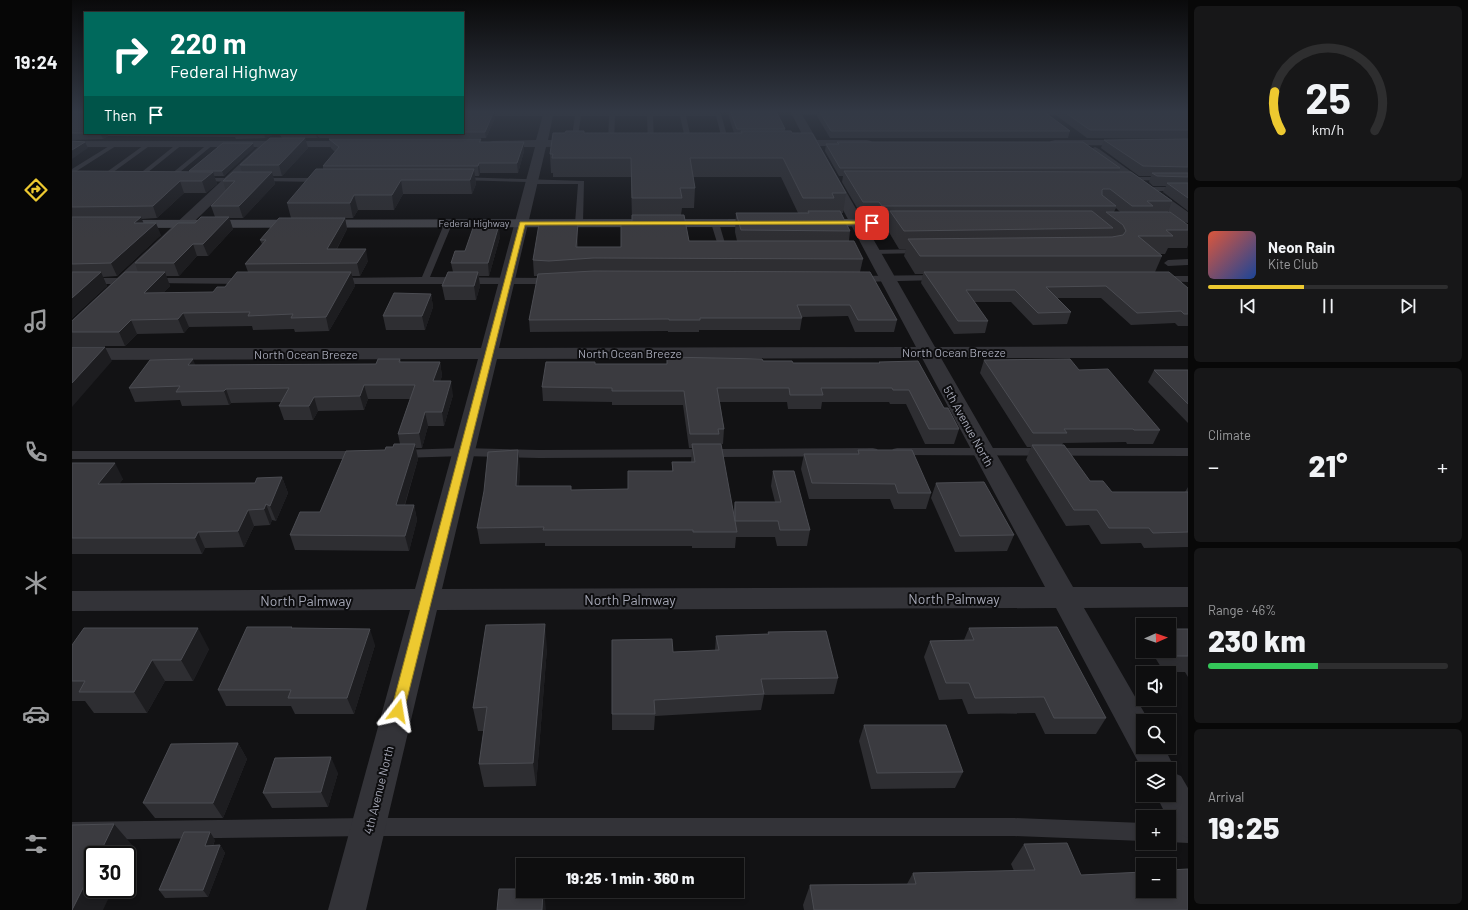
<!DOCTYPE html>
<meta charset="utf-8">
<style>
:root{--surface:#0e0e0f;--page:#171718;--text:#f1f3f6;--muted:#9b9c9e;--line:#2e2e2f;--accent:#edc930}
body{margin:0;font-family:Barlow,sans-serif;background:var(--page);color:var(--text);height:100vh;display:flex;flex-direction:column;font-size:15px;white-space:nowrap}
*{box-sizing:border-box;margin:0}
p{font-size:13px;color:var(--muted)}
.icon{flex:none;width:22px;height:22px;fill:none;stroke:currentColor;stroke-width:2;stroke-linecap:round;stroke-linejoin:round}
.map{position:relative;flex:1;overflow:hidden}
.sheet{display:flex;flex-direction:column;gap:6px;padding:6px;background:#080808;width:280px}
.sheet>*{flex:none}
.guide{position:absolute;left:12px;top:12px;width:380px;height:122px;border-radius:0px;box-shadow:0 2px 6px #0003,0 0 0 1px var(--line);background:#00695c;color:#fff;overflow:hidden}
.needle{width:26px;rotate:88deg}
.buttons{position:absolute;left:1064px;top:618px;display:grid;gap:8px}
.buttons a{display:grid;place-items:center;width:40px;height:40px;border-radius:0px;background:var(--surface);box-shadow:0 2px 6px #0003,0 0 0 1px var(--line);font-size:20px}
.speed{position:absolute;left:12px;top:846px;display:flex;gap:8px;font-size:20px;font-weight:700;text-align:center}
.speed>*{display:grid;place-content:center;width:52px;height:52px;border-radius:50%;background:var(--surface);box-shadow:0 2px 6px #0003,0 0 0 1px var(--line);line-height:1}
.speed .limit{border:2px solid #111;border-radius:6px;background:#fff;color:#111}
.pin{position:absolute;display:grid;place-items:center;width:34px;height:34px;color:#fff;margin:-17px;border-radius:8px;box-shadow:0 2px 6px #0006}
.me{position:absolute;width:44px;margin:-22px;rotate:14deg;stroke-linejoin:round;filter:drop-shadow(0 0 3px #0008)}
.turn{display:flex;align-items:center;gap:14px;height:84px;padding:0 20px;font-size:18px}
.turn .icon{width:52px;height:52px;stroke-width:2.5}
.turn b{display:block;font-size:28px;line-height:34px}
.then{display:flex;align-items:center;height:38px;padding:0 20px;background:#0003;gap:8px;font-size:15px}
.big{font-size:30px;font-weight:800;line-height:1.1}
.sheet .widget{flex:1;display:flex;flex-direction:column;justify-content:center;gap:6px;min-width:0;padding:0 14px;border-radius:6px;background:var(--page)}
.sheet .dial{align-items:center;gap:0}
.dial svg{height:104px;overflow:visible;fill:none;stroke:var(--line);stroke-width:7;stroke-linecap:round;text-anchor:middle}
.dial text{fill:var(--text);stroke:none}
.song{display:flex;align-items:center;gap:12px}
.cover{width:48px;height:48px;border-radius:6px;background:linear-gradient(135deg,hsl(10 70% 55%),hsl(220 70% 35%))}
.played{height:4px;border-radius:2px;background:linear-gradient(90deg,var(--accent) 40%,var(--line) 40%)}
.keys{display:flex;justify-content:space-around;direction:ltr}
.heat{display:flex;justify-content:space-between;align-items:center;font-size:22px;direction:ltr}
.charge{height:6px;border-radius:3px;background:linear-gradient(90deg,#34c759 46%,var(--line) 0)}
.trip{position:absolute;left:444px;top:858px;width:228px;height:40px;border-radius:0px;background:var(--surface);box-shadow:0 2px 6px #0003,0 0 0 1px var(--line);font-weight:800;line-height:40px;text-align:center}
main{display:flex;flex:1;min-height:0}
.menu{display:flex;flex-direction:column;width:72px;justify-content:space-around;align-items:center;background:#060606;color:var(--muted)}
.menu .icon{width:28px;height:28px}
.menu .active{color:var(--accent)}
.menu b{font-size:18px;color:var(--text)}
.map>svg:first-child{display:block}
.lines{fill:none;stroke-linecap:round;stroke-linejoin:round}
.service{fill:#333338;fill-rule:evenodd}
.minor{fill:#333338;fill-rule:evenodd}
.secondary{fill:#414248;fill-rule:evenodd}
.wall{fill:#2e2e32;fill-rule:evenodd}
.shaded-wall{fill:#1d1d20}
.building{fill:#3b3b40;stroke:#4b4c52}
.route{fill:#edc930;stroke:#9a831f}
.labels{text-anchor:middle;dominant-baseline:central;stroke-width:4;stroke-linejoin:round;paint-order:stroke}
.far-street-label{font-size:10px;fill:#a4a6b4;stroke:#0d0d0f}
.street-label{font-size:12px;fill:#a4a6b4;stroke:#0d0d0f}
.near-street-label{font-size:14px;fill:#a4a6b4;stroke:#0d0d0f}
</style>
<main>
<nav class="menu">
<b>19:24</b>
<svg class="icon active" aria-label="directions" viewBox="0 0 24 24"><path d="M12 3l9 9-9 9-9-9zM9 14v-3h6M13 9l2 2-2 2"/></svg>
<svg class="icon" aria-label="music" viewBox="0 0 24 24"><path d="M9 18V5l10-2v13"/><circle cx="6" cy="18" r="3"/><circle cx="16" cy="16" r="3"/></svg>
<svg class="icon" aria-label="phone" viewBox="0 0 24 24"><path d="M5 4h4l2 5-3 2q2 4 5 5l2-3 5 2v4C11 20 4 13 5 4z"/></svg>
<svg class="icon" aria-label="climate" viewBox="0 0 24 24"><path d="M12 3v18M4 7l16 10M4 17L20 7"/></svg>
<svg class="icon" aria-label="car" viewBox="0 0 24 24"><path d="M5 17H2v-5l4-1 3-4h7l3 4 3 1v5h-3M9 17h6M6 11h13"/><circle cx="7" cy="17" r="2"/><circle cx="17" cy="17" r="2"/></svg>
<svg class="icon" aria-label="filters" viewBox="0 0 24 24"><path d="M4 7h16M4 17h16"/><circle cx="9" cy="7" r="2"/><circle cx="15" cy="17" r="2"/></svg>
</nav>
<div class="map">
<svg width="1116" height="910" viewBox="0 0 1116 910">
<rect width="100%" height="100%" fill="#121214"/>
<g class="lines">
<!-- service -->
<path class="service" d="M724,111H760L763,113L760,115L722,114V112Z
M391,112H646L649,114L657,143L654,145L651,143L644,116H614L620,143L617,145L614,143L608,116H581L582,143L579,145L576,143L575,116H543L542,143L539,145L536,143L537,116H509L505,143L502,145L499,143L503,116H391Z
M973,112H1001L1004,114L1001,116L971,115V113Z
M42,143L47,144L0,174V169Z
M75,143L80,144L29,181H25V179Z
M106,143L111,144L65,181H61V179Z
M137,143L142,144L97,181H93V179Z
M387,177L512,181L511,223L507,225L503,223L506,184H460L457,182L385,180L384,179Z
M1053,177H1116V181L1051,180V178Z
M127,178H167L170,180L167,182L125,181L124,180Z
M187,178H251L254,180L251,182L185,181V179Z
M1072,187H1116V191H1072Z
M640,221H646L647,223L655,250H659L660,252L659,254H652L648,252L639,223Z
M373,222H376L380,224L358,277L482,278L486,281L482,284H265L261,281L265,278L350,277Z
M848,249H851L852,251L851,253L801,254L797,252L801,250Z
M1116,259V265L1096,266L1092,263L1096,260Z
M866,275L869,276L870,278L869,280L786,282L782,279L786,276Z
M1090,276H1116V282L1087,281L1086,279L1087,277Z
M0,278H59L63,281L59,284H0Z
M79,278H173L177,281L173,284L76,283L75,281L76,279Z
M391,448L467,450L801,448L805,449L807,452L805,455L801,456L467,458L391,456L329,458L325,457L323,454L325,451L329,450Z
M825,448H1116V456L821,455L819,452L821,449Z
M0,451H289L293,452L295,455L293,458L289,459H0Z
M296,818H942L1071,823V841L942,836H296L0,840V822Z
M1097,824L1116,825V843L1097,842Z"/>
<!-- minor -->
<path class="minor" d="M472,111H482L476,140H509L513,141L515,143L513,145L509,146L474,147L427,348L844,347L737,146L711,145L709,143L711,141L733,140L718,111H728L745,140H795L799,141L801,143L799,145L795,146H748L863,347L1116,346V358H869L1001,587H1116V607L1012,608L1077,721H1071V747H1092L1103,769L1102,773L1109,776L1116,788V838C1106,834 1097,829 1097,817H1095L1084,795H1097V769H1071V771L984,608L365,610L294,910H256L338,610L0,611V591L343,589L406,359L0,360V348H409L463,147H421L417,146L415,144L417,142L421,141L464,140ZM850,358L973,587L370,589L425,359Z
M983,140H1116V146L979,145L977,143L979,141Z
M0,141H289L293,142L295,144L293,146L289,147H196L197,149L195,151L6,334L0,335V320L186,147H0Z
M1023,147L1027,149L1116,212V223L1111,222L1019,153L1017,151L1019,149Z"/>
<!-- secondary -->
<path class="secondary" d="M693,219L698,220L700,223L698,226L693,227L0,228V220Z
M745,219H845L850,220L852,223L850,226L845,227L740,226L738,223L740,220Z"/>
</g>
<!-- wall -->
<path class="wall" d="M0,111H13V133H391V111L423,118L414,138H248L246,137L245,138H233L236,148L210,176H201L203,184L171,218H157L161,229L136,256H125L107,276H94L98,286L91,293L141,292L153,287L176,272L173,264L190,244L188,240L219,218L215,203L251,169V166L263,152L259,148L257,139H409V142L452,151L446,173H408L407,176H403L404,184L400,194H331L322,210H286L281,218H273L275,229L265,249L296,261L288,276H280L283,286L257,331L223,332L222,329L181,330L180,326L117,327L112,333L65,334L53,346H0V321L66,272L63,263L123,223L143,217L139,206L154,191L151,181L170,172L168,165L210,138L208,135L203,134L193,138L164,139L163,137L36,136L31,139L0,140V112H10Z
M655,111H704L713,129V131L720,133L774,193L771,213H769L778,231L777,241L791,259L788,272L825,320L822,332H783L776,316L729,317L730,318L728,330H627V332H596V331L458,332L457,320L466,276H462L461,260L506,238V247H549L560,222L559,177H481V173H479L478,154L513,133H662ZM621,177H709L726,213H664L663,232L665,241H617L609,215L610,208H622L623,188Z
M745,111H971L998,131L996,138H758L745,116Z
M986,111H1116V139L1015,138L985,116Z
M1116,139V211L1091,192L1094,186H1081L1077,182L1079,176H1067L1029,148L1032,140Z
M765,142L1048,168L1047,172L1100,201L1096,212L1116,225V245L1115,248H1096L1093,254H1087L1090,256L1083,272L1116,288V326H1106L1103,323L1059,325L1029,298H985L999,312L995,324L961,325L939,302H902L916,321L913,333L882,334L849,283L851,274H843L832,256L834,249H827L815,229L817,218H808L805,213H788L770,182L771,176H767L753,151L754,144H765ZM1044,208L1048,212H1042Z
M182,148L152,176H142L145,184L134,193H112L85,218L69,219L71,223L89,235L45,276L31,277L35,286L0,318V171L117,172V171Z
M428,237L417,276H407L408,286L404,300H373L370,286L381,272L379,263L393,251Z
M359,294L361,307L353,330H314L311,316Z
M328,359L329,362H368L370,376L368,381L381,395L372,426H356L350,448H344L346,459L333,505H342L345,520L337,551L223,550L218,535L248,512L313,450L328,444L326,434L338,399H296L292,410L246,411L241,420H212L207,406L210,402L159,403L157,405L110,406L108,400L63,402L57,388L123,365L304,364Z
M912,360L1007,370L1088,430L1081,444H1055L1054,442L991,443L990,445L1018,481L1040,492H1113L1116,487V547L1072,548L1069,543L1029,544L1017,525L994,526L954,460L959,447H955L908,373Z
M691,361L721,363H807V362L872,408L887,429L882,444H853L834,404H818L817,402H750L749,409H716L715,402H648L652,429L651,444H646L661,514L663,502H703L699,486L701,471L738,530L735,546H705L703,537H664L663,548H620V546H473V543L408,544L405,528L448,466L447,486L499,490L556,489V471H600V462H619L620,448H617L611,405H540V402L471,401L470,387L523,364H595Z
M1082,370H1116V423L1076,382Z
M786,450L859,493L854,509H822L818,499H737L729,469L732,454H785Z
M0,463L51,479L47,484L183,483L210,477L216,493L204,521L200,520L198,525L182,526L172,547L133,548L130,554H0Z
M864,483L942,535L935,551L883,552L859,498Z
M220,627V628L303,645L282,714H223L219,706H154L146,690Z
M897,628L1034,718L1024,734H973L963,713L896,714L890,699L867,700L852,657L858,641L892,640Z
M1097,629H1116V677L1113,672H1092L1079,651H1097Z
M696,632L766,678L762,694L692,695L689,710L583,716L582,730H540V714L601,652L643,651L644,636L696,634Z
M0,645L137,649L121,681H93L75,713H22L13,701H0Z
M475,648L464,786L412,787L407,764L412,731H406L401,708Z
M792,725L891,772L883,788L799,789L787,741Z
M166,743L175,759L151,818H83L71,803Z
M266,773L256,807L200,808L191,793Z
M143,840L141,846L148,845L153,853L136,897L93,898L87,890Z
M952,844L1009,875L1116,910H732L731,905L738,885L835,884L841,873L942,871L939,864Z"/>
<!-- shaded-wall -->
<path class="shaded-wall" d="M422,111L423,118L414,138L413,132Z
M28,133H35L36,136L31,139Z
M192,133H203V134L193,138Z
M244,133H245L246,137L245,138Z
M233,138L236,148L210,176L207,165Z
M13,142L16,148L0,159V150Z
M452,142V151L446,173L445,163Z
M181,143L182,148L152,176L150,171Z
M407,163L408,173L407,176L406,166Z
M402,169L404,184L400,194L398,180Z
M141,172L145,184L134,193L130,181Z
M200,172L203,184L171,218L167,206Z
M329,180L331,194L322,210L320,195Z
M108,181L112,193L85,218L81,206Z
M282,195L286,210L281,218L278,203Z
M69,217L74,229L62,223Z
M157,217L161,229L136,256L131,244Z
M273,218L275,229L258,261L255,249Z
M84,223L89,235L45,276L39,263Z
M506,223V238L505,259L504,247Z
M427,225L428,237L417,276L416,263Z
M121,244L125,256L107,276L102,263Z
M294,249L296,261L288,276L285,263Z
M29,272L35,286L0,318V298Z
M93,272L98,286L78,307L72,293Z
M279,272L283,286L257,331L254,317Z
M406,272L408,286L404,300L402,286Z
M359,294L361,307L353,330L350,316Z
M111,313L117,327L112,333L106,319Z
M59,320L65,334L53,346L47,332Z
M33,347L40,361L0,407V383Z
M121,359L126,372L116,365Z
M368,362L370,376L364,395L361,381Z
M379,381L381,395L372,426L370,412Z
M292,385L296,399L292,410L288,396Z
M154,389L159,403L157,405L152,391Z
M242,397L246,411L241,420L237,406Z
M353,412L356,426L350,448L347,433Z
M343,444L346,459L328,520L324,505Z
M446,450L448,466L446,502L444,486Z
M43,463L51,479L35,500L26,484Z
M210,477L216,493L204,521L198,506Z
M194,504L200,520L198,525L192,509Z
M342,505L345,520L337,551L333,536Z
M176,510L182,526L172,547L166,531Z
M126,532L133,548L130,554L123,538Z
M473,624L475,648L464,786L461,763Z
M126,628L137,649L121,681L109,660Z
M298,629L303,645L282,714L275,698Z
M80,660L93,681L75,713L62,692Z
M166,743L175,759L151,818L141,803Z
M259,757L266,773L256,807L249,792Z
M42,824L61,846L55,859V855H27Z
M138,832L143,840L138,853L133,846Z
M148,845L153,853L136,897L131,890Z
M21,868V889H41L31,910H0Z
M471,891H472L474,910H470Z"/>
<!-- building -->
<path class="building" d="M11,111H13V133H0V112H10Z
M391,111H422L413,132H391Z
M658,111H704L713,129H665Z
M747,111H971L998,131H759Z
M991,111H1116V130H1018Z
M494,131H512V133H670L669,131H719L720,133H740L774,193H760L762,198H731L711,158H618L623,188H608L610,198H560L559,158H480L481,154H478L481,133H493Z
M198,138H233L207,165H168Z
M257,139H409L407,142H452L445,163H407L406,166H251L267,147Z
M1116,139V167L1071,166L1032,140Z
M0,141L13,142L0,150Z
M765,142H1011L1048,168H768L754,144H767Z
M151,143H181L150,171H117Z
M244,169H402L398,180H329L320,195H282L278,203H215Z
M0,171L141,172L130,181H108L81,206L0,207Z
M772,171L1059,172L1100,201H1075L1081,206H1060L1038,189H1031L1030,190V195L1044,206H810L807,202H791Z
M161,172H200L167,206H139L163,181H151Z
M1080,173H1116V177L1085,176Z
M1095,183H1116V198Z
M736,211H768L778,231L669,230L664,213H737Z
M818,211H1020L1041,228L832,231Z
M1034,212H1098L1116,225V230H1094L1101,236H1066L1090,256H848L836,239L1040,237L1051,235L1054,231L1051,225Z
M560,215H612L617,241H782L791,259L521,258L477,261L461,260L467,224L506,223L504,247H549V222H560Z
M0,217H69L62,223H84L39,263L0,264Z
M129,217H157L131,244H121L102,263H63L106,223H123Z
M207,218H273L255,249H294L285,263L173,264L194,240H188Z
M402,225H427L416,263H379L383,251H393Z
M522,271L798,272L825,320H786L778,305H725L730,318H628V320H597V319L457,320L466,274Z
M0,272H29L0,298Z
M53,272H93L72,293L141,292L145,287H153L165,272H279L254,317L219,318L221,314L176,316L178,312L111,313L106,319L59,320L47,332H0V321Z
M376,272H406L402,286H370Z
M852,272H1097L1116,288V314H1112L1109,311L1065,313L1034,286L974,287L999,312L966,313L943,290H894L916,321H886Z
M322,293L359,294L350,316H311Z
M0,347H33L0,383Z
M595,357L690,359L691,361H720L721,363H808L807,362L846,361L872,408H876L887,429H857L837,390H821L820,388H749L751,395H718L717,388H645L652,429H646L647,434H618L612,391H540V388L470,387L474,362H523V364H595Z
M121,359L116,365L304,364L306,359H328L327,362H368L361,381H379L370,412H353L347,433L326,434L343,385H292L288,396L242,397L237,406H207L217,388L154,389L152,391L104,392L108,386L57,388L78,360Z
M998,359L1007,370L1036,369L1088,430H1062L1061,429H992L995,433H961L912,360Z
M1082,370H1116V404Z
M322,444H343L324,505H342L333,536L218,535L228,512H248L274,451L313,450L314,447H321Z
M620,444H649L665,532H621V530H471L472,527L405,528L412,491L416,452L446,450L444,486H499V490L556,489V471H601L600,462H623Z
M960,445H992L1018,481H1031L1040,492H1116V532L1081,533L1077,528H1037L1025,510H1002Z
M786,450H840L859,493H826L823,484L740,483L732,454H787Z
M0,463H43L26,484L183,483L185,478L210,477L198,506L194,504L192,509L176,510L166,531L126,532L123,538H0Z
M701,471H722L738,530H708L706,521H663V502H709Z
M912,482L942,535L888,536L864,483Z
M473,624L461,763L407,764L415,707L401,708L414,625Z
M175,627H220L219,628L298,629L275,698H216L219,690H146Z
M985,627L1034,718H982L972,697L903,698L897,683H874L858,641L902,640L897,628Z
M12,628H126L109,660H80L62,692H7L13,681H0V645Z
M1097,629H1116V656H1103L1097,647Z
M754,631L766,678L689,679L692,694L582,700L583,714H540V640L600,639L601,652L647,650L644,636L697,634L696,632Z
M792,725H874L891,772L805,773Z
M166,743L141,803H71L99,744Z
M259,757L249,792L191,793L203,758Z
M42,824L27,855H21V868L0,910V825Z
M112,832H138L133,846L148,845L131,890H87Z
M995,843L1009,875L1071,872V891H1097V870L1116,869V910H742L738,885L844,884L841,873L963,870L952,844Z
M427,889H451V891H471L470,910H425Z"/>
<!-- sky -->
<linearGradient id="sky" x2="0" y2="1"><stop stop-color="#0a0a0b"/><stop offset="0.47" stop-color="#333945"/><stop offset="1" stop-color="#333945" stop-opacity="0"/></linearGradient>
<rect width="1116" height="238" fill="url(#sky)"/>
<!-- route -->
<path class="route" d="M800,221L803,223L802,224L453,225L332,711L330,715L326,716L321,715L319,711L448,222Z"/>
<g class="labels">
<!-- far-street labels -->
<g class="far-street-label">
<text x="402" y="223">Federal Highway</text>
</g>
<!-- street labels -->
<g class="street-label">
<text x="882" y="352">North Ocean Breeze</text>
<text x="558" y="353">North Ocean Breeze</text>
<text x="234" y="354">North Ocean Breeze</text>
<text transform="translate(897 426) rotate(61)">5th Avenue North</text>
<text transform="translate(306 790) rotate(-76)">4th Avenue North</text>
</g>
<!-- near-street labels -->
<g class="near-street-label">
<text x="882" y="598">North Palmway</text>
<text x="558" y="599">North Palmway</text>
<text x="234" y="600">North Palmway</text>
</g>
</g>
</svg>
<div class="buttons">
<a><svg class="needle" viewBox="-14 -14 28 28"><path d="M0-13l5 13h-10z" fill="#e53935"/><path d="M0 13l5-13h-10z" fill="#9b9c9e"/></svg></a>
<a><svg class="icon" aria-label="sound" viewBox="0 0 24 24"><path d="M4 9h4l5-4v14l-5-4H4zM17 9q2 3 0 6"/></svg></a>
<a><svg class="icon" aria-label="search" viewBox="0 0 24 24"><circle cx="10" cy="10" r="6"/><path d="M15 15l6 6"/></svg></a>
<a><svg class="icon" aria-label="layers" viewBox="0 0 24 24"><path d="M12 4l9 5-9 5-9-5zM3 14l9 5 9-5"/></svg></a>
<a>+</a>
<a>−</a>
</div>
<div class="speed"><div class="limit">30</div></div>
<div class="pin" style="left:800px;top:223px;background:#d93025"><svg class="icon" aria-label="arrive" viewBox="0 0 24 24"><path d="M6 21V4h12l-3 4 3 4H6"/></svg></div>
<svg class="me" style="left:326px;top:711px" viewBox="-20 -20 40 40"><path d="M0-17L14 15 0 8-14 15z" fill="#edc930" stroke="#fff" stroke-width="4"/></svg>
<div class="trip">19:25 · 1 min · 360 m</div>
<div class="guide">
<div class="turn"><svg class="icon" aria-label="right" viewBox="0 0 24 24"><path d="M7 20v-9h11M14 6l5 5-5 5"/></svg><div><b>220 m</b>Federal Highway</div></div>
<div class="then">Then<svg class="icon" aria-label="arrive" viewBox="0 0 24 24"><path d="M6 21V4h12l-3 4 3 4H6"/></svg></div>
</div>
</div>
<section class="sheet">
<div class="widget dial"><svg viewBox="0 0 100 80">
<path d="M14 69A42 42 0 1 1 86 69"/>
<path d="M14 69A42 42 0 0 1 9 39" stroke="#edc930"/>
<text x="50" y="56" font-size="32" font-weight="700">25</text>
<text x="50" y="72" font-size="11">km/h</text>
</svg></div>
<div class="widget">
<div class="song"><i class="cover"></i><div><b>Neon Rain</b><p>Kite Club</p></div></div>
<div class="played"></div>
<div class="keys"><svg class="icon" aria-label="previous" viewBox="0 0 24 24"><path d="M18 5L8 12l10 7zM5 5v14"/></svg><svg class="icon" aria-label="pause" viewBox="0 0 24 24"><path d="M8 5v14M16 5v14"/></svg><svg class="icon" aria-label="next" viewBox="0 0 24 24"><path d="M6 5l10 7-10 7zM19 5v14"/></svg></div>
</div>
<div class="widget"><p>Climate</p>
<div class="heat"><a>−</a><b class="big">21°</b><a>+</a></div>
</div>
<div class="widget"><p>Range · 46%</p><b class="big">230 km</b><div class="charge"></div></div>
<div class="widget"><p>Arrival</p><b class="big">19:25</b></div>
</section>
</main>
